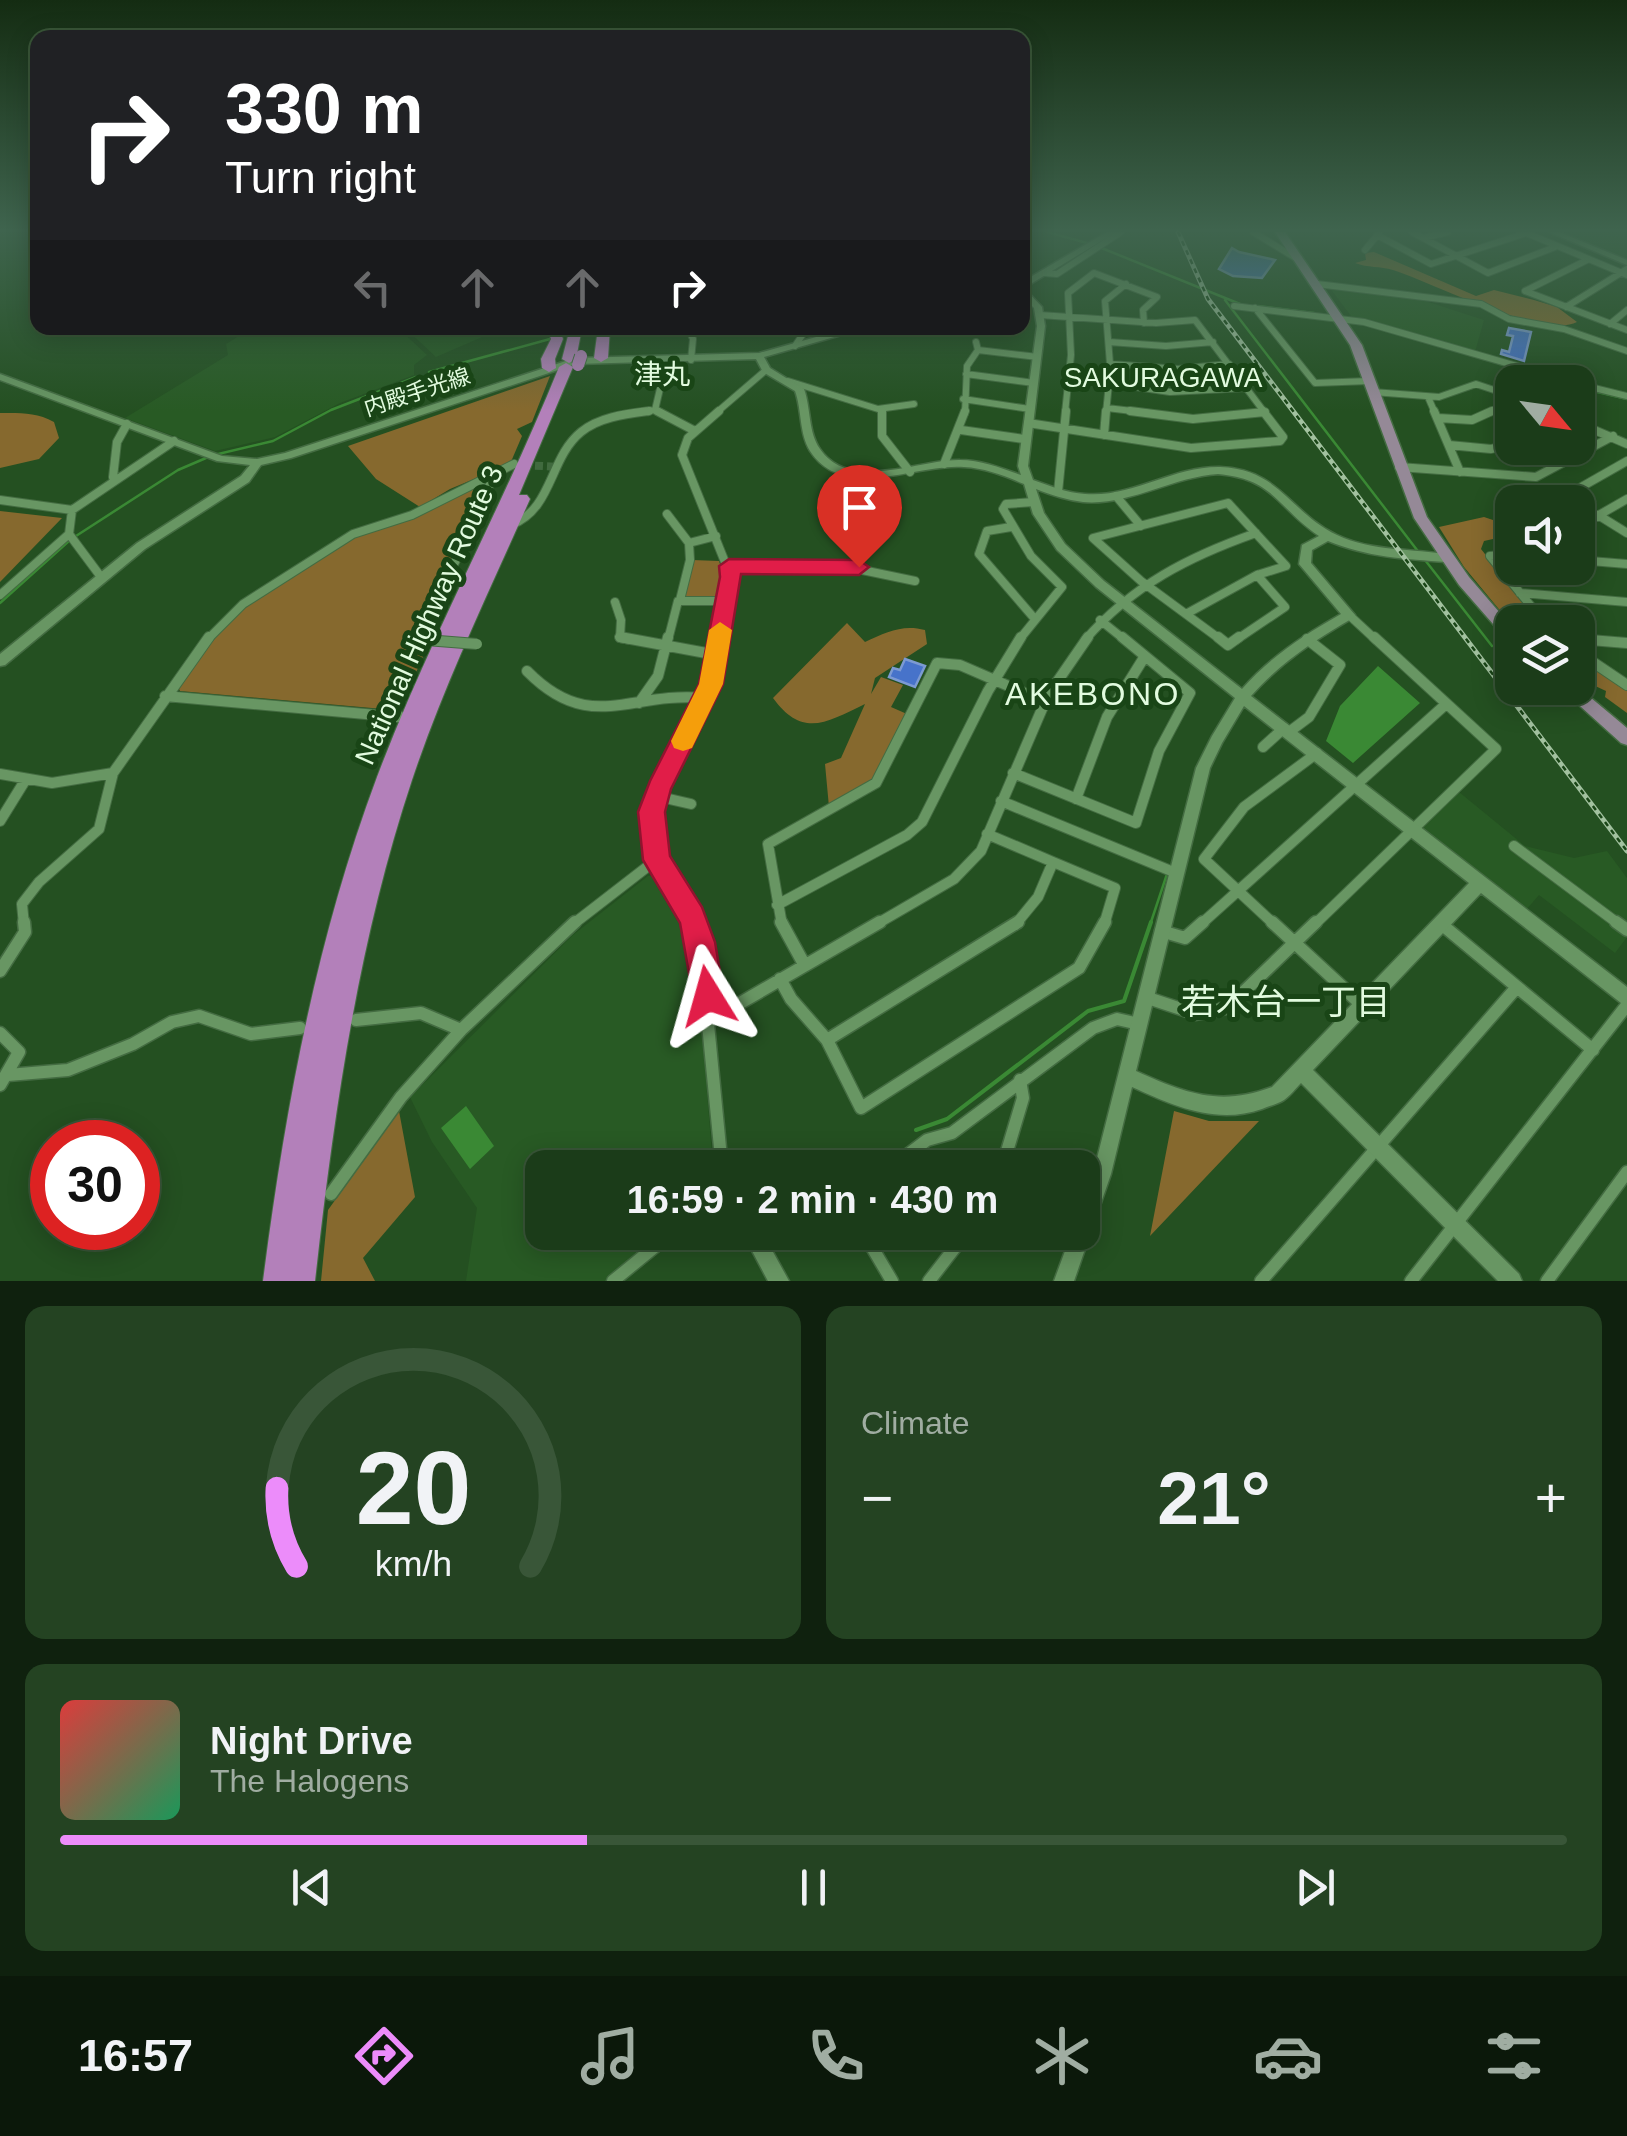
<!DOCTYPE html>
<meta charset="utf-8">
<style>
:root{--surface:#1b3c19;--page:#244322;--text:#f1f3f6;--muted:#a0ada2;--line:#395638;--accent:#ec8cfa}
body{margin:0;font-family:Arial,"Noto Sans JP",sans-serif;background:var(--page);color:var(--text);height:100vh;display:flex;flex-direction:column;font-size:38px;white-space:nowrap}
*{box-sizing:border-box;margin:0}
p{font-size:32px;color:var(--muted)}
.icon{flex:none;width:55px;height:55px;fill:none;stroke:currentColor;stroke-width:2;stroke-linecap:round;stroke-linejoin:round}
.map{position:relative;height:1281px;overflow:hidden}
.drawer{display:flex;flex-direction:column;gap:25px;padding:25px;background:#0f210e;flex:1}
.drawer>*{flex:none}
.hud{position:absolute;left:30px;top:30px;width:1000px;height:305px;border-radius:20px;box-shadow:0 5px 25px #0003,0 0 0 2px var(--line);background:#202124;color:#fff;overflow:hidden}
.needle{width:65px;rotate:119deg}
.controls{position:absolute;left:1495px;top:365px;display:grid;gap:20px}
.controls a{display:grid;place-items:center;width:100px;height:100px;border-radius:20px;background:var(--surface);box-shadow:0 5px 25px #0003,0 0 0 2px var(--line);font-size:50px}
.speed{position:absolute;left:30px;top:1120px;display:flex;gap:20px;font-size:50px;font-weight:700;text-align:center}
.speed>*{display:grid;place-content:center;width:130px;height:130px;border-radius:50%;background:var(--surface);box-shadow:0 5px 25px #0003,0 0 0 2px var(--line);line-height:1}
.speed .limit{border:15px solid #d22;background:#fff;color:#111}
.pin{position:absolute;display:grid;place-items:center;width:85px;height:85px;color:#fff;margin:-102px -42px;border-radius:50% 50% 50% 0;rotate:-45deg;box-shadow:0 0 10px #0007}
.pin .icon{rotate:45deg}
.me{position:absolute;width:110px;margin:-55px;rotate:352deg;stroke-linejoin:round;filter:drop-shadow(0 0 8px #0008)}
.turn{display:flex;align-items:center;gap:35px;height:210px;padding:0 30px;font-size:45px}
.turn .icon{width:130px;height:130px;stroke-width:2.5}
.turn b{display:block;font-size:70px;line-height:85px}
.lanes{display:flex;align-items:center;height:95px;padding:0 30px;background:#0003;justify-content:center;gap:50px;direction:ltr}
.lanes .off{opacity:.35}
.big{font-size:75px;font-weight:700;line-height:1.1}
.drawer .tile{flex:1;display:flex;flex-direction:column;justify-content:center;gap:15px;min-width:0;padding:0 35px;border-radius:20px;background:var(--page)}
.drawer .dial{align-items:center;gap:0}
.dial svg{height:260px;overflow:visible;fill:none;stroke:var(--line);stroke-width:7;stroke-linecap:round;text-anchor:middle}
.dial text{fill:var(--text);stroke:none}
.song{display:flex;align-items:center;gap:30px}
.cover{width:120px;height:120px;border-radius:15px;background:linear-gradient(135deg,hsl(0 70% 55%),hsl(150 70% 35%))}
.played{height:10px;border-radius:5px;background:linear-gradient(90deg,var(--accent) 35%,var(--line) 35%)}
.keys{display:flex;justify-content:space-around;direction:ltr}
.heat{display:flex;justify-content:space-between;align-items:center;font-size:55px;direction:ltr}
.drawer .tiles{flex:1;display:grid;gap:25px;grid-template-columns:1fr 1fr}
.tile:last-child{grid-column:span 2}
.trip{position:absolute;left:525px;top:1150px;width:575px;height:100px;border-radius:20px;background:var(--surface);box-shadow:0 5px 25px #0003,0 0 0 2px var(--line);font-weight:700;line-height:100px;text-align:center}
.tab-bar{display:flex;height:160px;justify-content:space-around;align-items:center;background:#0b180a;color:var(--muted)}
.tab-bar .icon{width:70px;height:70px}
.tab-bar .current{color:var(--accent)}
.tab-bar b{font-size:45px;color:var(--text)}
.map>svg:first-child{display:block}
.built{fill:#285a24}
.green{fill:#86692e}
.water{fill:#3a8934}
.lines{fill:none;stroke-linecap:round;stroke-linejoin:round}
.stream-far1{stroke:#3a8934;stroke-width:2.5}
.stream{stroke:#3a8934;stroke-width:4}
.building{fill:#4773ca;stroke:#7c9ad2;stroke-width:2.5}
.street-tunnel{stroke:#406a3e;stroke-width:8;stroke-dasharray:8 4;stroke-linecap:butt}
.street-far3-casing{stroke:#446c42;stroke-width:8}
.street-far2-casing{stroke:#446c42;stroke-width:10}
.street-far1-casing{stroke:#446c42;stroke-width:12}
.street-casing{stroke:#446c42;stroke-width:15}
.secondary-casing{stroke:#446c42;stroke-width:3}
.primary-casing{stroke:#446c42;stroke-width:3}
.highway-casing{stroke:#446c42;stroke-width:2}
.street-far3{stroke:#689663;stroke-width:6}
.street-far2{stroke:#689663;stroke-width:8}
.street-far1{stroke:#689663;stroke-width:10}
.street{stroke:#689663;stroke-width:12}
.secondary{fill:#689663;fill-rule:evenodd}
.primary{fill:#958997;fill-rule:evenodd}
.highway{fill:#b380ba;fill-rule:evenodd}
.rail-casing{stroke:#a2c19f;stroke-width:5}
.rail{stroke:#194516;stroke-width:2.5;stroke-dasharray:5;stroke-linecap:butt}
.street-bridge-casing{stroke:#446c42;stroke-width:12;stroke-linecap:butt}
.highway-bridge-casing{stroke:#446c42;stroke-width:14;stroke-linecap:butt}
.street-bridge{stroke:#689663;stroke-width:10}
.highway-bridge{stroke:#b380ba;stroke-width:12}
.route{fill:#e11d48;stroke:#92132f;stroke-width:2.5}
.slow{fill:#f59e0b}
.labels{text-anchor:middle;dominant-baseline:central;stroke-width:10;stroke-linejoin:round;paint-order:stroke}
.far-street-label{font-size:22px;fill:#e2fbdf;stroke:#194516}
.far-quarter-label{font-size:28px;fill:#e2fbdf;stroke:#194516}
.street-label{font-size:28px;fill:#e2fbdf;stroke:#194516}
.quarter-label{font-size:32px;letter-spacing:2.5px;fill:#e2fbdf;stroke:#194516}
.near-neighbourhood-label{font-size:35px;fill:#e2fbdf;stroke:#194516}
</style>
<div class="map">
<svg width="1627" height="1281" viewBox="0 0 1627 1281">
<rect width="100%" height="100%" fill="#245021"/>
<!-- built -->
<path class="built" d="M1561,232H1627V259L1569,236Z
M1329,287L1416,298L1484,320L1475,352L1351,316Z
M252,328H398L427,355L414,365V375L340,403L275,437L215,451L125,418L228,355L226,344Z
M405,328H503L436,357Z
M1459,792L1525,846L1574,858L1607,851L1627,878V937L1615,953L1539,895L1526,910L1425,831L1423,827Z
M658,875L686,925L697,968L713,1167L542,1168V1232L664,1233L607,1281H466L477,1208L432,1142L410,1097L573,935L648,876Z"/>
<!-- green -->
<path class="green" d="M1374,252L1476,296L1494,290L1534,300L1557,307L1577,322C1544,340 1431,282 1393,270C1380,266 1368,268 1355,263L1366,260L1365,253Z
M550,376L532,422L517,429L522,436L510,464L450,489L420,507L376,479L348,446Z
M0,413C20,413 36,412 54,422L59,438L39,459L0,468Z
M485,481L488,482L416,641L429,643L403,702L389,703L383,709L180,691L178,687C191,669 203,647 219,631C290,557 393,520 485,481Z
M0,511L62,518L0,582Z
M1484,517L1505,524L1512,540L1502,537L1484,541L1481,549L1539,622L1512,625L1464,567L1439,527Z
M692,560L719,561L724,576L720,596L683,598Z
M847,623L865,642C886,632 903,624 925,630L927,644L875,678L871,694L881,677L903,685L891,707L907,714L875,777L829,807L825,764L841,758L865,704C827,722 803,739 773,698Z
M1578,655L1627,689V713L1605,697L1606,691L1578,678Z
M399,1111L415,1197L363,1258L375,1281H321L328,1210Z
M1174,1111L1209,1121H1259L1150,1236Z"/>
<!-- water -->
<path class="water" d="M1378,666L1420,703L1353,763L1326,741L1340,706Z
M466,1106L494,1146L470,1169L441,1128Z"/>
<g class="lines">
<!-- stream-far1 -->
<path class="stream-far1" d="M1047,232L1087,243
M1099,247L1240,304
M1225,300L1417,550
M1258,306L1314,313
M625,328L698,335L721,328
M429,372L550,339
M1539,376L1562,382
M1580,388L1627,399
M214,455L273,441L331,410L416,377
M76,536L178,470L206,458
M1425,560L1492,646
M0,603L70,540
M1150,925L1167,874"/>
<!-- stream -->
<path class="stream" d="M916,1130L947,1119L1088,1011L1124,1001L1151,922"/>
</g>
<!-- building -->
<path class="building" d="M1232,248L1239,252L1275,260L1262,278L1233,276L1219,269Z
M1509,328L1531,332L1524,361L1501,354L1502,350L1509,352L1513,336L1507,335Z
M905,659L925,666L915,687L889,677L893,668L900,670Z"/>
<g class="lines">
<!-- street-tunnel -->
<path class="street-tunnel" d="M523,465L561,467"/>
<defs>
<path id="street-far3" d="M1253,232L1299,260
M1412,232L1488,273L1555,247
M1524,232L1627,275
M1377,235L1431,264L1526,233
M1423,238L1448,232
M1365,250L1379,233
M1044,273L1057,274L1121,232
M1126,284L1105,301L1110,364L1178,369L1229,364
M1317,284L1481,304L1509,319L1564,329L1627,351
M1525,291L1627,330
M1525,291L1587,260
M1234,306L1364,322L1572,382
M1566,307L1627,269
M1255,308L1315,383L1369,381
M1040,315L1156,323L1195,320L1265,413
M1610,324L1627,310
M688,328L693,339L691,360
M1109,342L1166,346L1213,342
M795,346L807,328
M978,350L1038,357
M661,359L663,376L655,410L662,413
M966,374L1034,383
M788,381L878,409L914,404
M1578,384L1627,396
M1373,392L1439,397L1476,384L1512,396
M1428,397L1435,413
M963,399L1030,409
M1107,408L1149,413
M882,409V413
M632,413L655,410
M716,413L766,370
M965,413L967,366L978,350L976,342
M1065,413L1071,355L1068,293L1094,273L1157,297L1143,310L1144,323
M1106,413L1109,383L1170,392L1246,388
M1250,413L1265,412
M1487,413L1512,402"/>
<path id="street-far2" d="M657,411L695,431
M719,411L688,438L682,455L731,577L719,640
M882,411V436L910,472
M1130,411L1193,419L1265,412
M1434,411L1460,472
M1438,418L1472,420L1492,411
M1028,423L1191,448L1280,441L1283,437L1263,411
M1578,423L1627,444
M961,430L1024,439
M1104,435L1106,411
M1449,445L1491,449L1512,444
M944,464L965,411
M1399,467L1536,477L1613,436
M113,477L117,442L127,424
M1058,492L1066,411
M1116,496L1141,526
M0,500L72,510
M1555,502L1627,461
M667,514L689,543L716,536
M1598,515L1627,533
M511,525C553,509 549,458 581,432C599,417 626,414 649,411
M1011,527L987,531L979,554L1034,618
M1578,527L1627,499
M1512,554L1490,556L1544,622
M1578,560L1627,564
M729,567L843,566L915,581
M859,567L871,489L878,476
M101,577L69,534L72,510L174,441
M1520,593L1627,602
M0,595L69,534
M680,600L690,560L689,543
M615,602L621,620L620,638L631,640
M1186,614L1257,575
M1349,615L1376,640
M1100,620L1125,640
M1578,639L1590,640
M207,640L243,604L353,534L412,515L514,464
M426,640L421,638L495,473
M668,640L678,601H725
M1019,640L1062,587L1031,556L1003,509L1006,504L1034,502
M1085,640C1133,585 1188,557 1256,533
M1221,640L1141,581L1093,538L1228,503L1286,566L1257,575
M1236,640L1285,607L1257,575"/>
<path id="street-far1" d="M421,637L426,640
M620,637L717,655
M1218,637L1228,645L1239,637
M1578,639L1627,643
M1578,652L1627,685
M527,671C590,735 629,691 704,698
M165,696L410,718
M639,703L658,676L668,637
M1289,732L1309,717L1340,665L1307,639
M1263,747L1284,728
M1013,773L1136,823L1159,751L1190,693L1122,637
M0,774L52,783L113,773
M656,796L691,804
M1076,799L1107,717L1145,656
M1001,801L1176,873
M0,821L26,779
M987,834L1053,862
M1514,846L1620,925
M1053,862L1115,888L1104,925
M777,905L907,835L922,822L988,691L1021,637
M24,925L22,904L39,882L99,829L113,773L209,637
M572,925L656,860
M694,925L656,860L651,812L711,684L720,637
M782,925L768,844L876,783L937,663L960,665L1043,701
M875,925L954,879L981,851L1048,695L1088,637
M1015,925L1038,897L1053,862
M1200,925L1445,705
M1275,925L1204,859L1244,807L1317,753
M1314,925L1496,749L1374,637"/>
<path id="street" d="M694,922L700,942L722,1168
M781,922L804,964
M1018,922L827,1040L861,1108L1079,968L1105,922
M1272,922L1363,1006
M1616,922L1627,930
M1440,923L1593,1050
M1161,931L1185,938L1203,922
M0,971L25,932L24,922
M780,979L791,999L827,1040
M1145,997L1196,1014L1227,1008L1316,922
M356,1020L421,1013L461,1030
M711,1020L880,922
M0,1033L19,1052L0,1085
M8,1075L68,1070L133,1044L172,1022L199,1016L251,1034L300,1028
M890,1168L927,1140L952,1133L1093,1028L1117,1019L1139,1024
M1002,1168L1023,1098L1020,1080
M331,1194L401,1097L461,1030L575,922
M863,1232L892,1281
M613,1281L673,1232
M929,1281L967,1232
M1261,1281L1517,987
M1411,1281L1627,1005
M1547,1281L1627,1172"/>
<path id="secondary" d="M1107,232H1116L1024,288L1042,307L1045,326L1028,466L1033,480C1050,486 1067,493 1085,494C1132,498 1173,466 1220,467C1280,469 1290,513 1337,535C1373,552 1412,548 1450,555L1452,558L1450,561L1446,562C1406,559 1366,557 1328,541L1312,550L1311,563L1355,615L1353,618C1315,640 1280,663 1251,696L1627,987V1005L1621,1003L1481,893L1313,1070L1519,1274L1522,1281H1498L1301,1083C1296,1088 1290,1096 1284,1100C1278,1104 1269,1106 1262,1109C1216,1125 1174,1106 1132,1087L1111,1174L1074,1281H1054L1072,1232H1082V1202L1093,1174L1196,768L1212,736L1235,698L1096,587L1057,550L1033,514L1024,484C1005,476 985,468 964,467C917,463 844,503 810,451C799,433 802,410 795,391L763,372L756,359L576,364L291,458L261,465L249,482L145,549L5,665L0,666V654L137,543L241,476L250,465L217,461L0,380V374L222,456L257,459L285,453L575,358L759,353L848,328H860L859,330L764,357L770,368L804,389C811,408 808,432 820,449C850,493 919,459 960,460C981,460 1001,468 1021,475L1018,466L1037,326L1034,308L1022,296V282ZM1218,474C1275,479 1277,508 1319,536L1302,545L1299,564L1341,614C1304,635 1270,657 1242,689L1104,581L1065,544L1044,513L1036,489C1051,495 1067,500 1083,502C1129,506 1172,477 1218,474ZM1244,706L1469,883L1272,1087C1220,1107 1185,1093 1136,1071L1210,768L1222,743Z
M1549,232H1559L1627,260V265Z
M742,1232H762L789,1281H768Z"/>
<path id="primary" d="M1275,232H1285L1362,345L1427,517L1469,577L1512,627V642L1507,640L1459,585L1414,518L1350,345Z
M1578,687L1627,728V745L1621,743L1560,688Z"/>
<path id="highway" d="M547,328H559L563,339L555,359L556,368L549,372L542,368L541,359L551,339Z
M570,328H582L576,359L569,363L562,359Z
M598,328H610L608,358L601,362L594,358Z
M566,363L573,367L519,495H527L530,499C489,592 444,684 412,780C358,942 334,1112 315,1281H263C285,1110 316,940 377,777C430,637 503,506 559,367Z"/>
</defs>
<!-- street-far3 casing -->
<use href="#street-far3" class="street-far3-casing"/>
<!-- street-far2 casing -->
<use href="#street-far2" class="street-far2-casing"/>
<!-- street-far1 casing -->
<use href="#street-far1" class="street-far1-casing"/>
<!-- street casing -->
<use href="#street" class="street-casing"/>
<!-- secondary casing -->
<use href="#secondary" class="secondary-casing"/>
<!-- primary casing -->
<use href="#primary" class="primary-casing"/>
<!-- highway casing -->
<use href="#highway" class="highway-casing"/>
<!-- street-far3 -->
<use href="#street-far3" class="street-far3"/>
<!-- street-far2 -->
<use href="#street-far2" class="street-far2"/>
<!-- street-far1 -->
<use href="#street-far1" class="street-far1"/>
<!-- street -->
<use href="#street" class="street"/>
<!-- secondary -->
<use href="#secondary" class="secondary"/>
<!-- primary -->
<use href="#primary" class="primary"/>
<!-- highway -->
<use href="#highway" class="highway"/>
<defs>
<path id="rail" d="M1178,232L1208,299L1627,851"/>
</defs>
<!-- rail casing -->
<use href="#rail" class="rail-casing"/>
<!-- rail -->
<use href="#rail" class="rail"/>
<defs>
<path id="street-bridge" d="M426,640L477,644"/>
<path id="highway-bridge" d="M578,365L581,356"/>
</defs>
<!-- street-bridge casing -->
<use href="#street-bridge" class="street-bridge-casing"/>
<!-- highway-bridge casing -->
<use href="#highway-bridge" class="highway-bridge-casing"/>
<!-- street-bridge -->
<use href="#street-bridge" class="street-bridge"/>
<!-- highway-bridge -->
<use href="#highway-bridge" class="highway-bridge"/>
</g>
<!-- sky -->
<linearGradient id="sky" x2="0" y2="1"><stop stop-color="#142c12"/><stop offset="0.56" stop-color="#3f644e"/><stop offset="1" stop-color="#3f644e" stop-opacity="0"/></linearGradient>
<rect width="1627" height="411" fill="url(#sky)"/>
<!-- route -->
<path class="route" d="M729,559L859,560L869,567L859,575L741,574L723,684L671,789L665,812L670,856L702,907L715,942L724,996L719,1007L708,1012L698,1007L693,996L680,923L643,860L638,812L650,781L699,684L720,577L719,566Z"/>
<!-- slow -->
<path class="slow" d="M720,622L732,630L723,684L692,748L683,751L674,748L671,741L699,684L709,630Z"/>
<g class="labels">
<!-- far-street labels -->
<g class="far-street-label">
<text transform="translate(417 392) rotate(-18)">内殿手光線</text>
</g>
<!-- far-quarter labels -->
<g class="far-quarter-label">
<text x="662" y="374">津丸</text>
<text x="1163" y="377">SAKURAGAWA</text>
</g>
<!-- street labels -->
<g class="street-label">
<text transform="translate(429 615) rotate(-66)">National Highway Route 3</text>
</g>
<!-- quarter labels -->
<g class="quarter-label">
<text x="1093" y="694">AKEBONO</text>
</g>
<!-- near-neighbourhood labels -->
<g class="near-neighbourhood-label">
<text x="1286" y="1001">若木台一丁目</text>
</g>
</g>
</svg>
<div class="controls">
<a><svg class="needle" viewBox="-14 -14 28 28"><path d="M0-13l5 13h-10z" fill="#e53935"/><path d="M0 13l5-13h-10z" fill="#a0ada2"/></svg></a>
<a><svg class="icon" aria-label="sound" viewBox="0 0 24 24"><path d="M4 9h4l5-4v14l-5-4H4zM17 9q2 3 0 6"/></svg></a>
<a><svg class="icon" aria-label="layers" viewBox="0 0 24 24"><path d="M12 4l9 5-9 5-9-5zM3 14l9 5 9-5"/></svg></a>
</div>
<div class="speed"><div class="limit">30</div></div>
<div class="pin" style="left:859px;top:567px;background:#d93025"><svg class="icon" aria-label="arrive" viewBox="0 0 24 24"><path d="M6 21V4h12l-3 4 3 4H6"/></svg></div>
<svg class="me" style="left:708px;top:996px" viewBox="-20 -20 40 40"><path d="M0-17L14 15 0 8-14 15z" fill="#e11d48" stroke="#fff" stroke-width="4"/></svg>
<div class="trip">16:59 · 2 min · 430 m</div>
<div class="hud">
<div class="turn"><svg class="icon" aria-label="right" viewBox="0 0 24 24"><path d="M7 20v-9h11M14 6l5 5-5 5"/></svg><div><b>330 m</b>Turn right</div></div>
<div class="lanes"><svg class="icon off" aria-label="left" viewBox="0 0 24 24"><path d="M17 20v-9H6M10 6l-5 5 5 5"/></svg><svg class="icon off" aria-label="ahead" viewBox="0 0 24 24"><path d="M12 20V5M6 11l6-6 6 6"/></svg><svg class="icon off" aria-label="ahead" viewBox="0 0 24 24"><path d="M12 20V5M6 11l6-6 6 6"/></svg><svg class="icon" aria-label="right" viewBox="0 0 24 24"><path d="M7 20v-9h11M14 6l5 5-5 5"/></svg></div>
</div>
</div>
<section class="drawer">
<div class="tiles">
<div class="tile dial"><svg viewBox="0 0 100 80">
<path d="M14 69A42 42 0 1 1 86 69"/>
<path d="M14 69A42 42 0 0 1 8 45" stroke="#ec8cfa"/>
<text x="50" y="56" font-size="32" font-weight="700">20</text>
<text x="50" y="72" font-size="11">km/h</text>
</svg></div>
<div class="tile"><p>Climate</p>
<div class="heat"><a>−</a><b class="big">21°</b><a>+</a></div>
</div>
<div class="tile">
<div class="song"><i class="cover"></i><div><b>Night Drive</b><p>The Halogens</p></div></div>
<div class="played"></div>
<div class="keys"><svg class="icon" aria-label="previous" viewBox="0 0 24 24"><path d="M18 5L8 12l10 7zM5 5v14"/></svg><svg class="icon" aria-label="pause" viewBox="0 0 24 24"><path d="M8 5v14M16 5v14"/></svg><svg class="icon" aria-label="next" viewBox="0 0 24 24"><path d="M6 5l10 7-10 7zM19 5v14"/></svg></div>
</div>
</div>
</section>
<nav class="tab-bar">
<b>16:57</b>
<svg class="icon current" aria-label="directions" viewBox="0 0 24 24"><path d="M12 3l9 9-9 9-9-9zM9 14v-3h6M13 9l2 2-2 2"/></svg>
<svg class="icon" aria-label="music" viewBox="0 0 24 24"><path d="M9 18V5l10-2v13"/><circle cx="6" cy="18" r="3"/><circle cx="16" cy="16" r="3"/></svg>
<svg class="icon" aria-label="phone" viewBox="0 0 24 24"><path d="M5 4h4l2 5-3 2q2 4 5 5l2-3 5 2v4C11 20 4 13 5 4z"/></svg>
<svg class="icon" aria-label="climate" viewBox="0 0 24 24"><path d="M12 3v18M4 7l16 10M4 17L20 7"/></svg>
<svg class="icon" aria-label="car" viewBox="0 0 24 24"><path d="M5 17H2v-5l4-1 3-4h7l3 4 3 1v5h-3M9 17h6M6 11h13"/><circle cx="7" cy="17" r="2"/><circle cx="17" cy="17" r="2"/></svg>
<svg class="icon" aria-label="filters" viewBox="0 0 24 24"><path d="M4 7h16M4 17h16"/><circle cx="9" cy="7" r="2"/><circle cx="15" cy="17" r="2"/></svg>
</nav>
